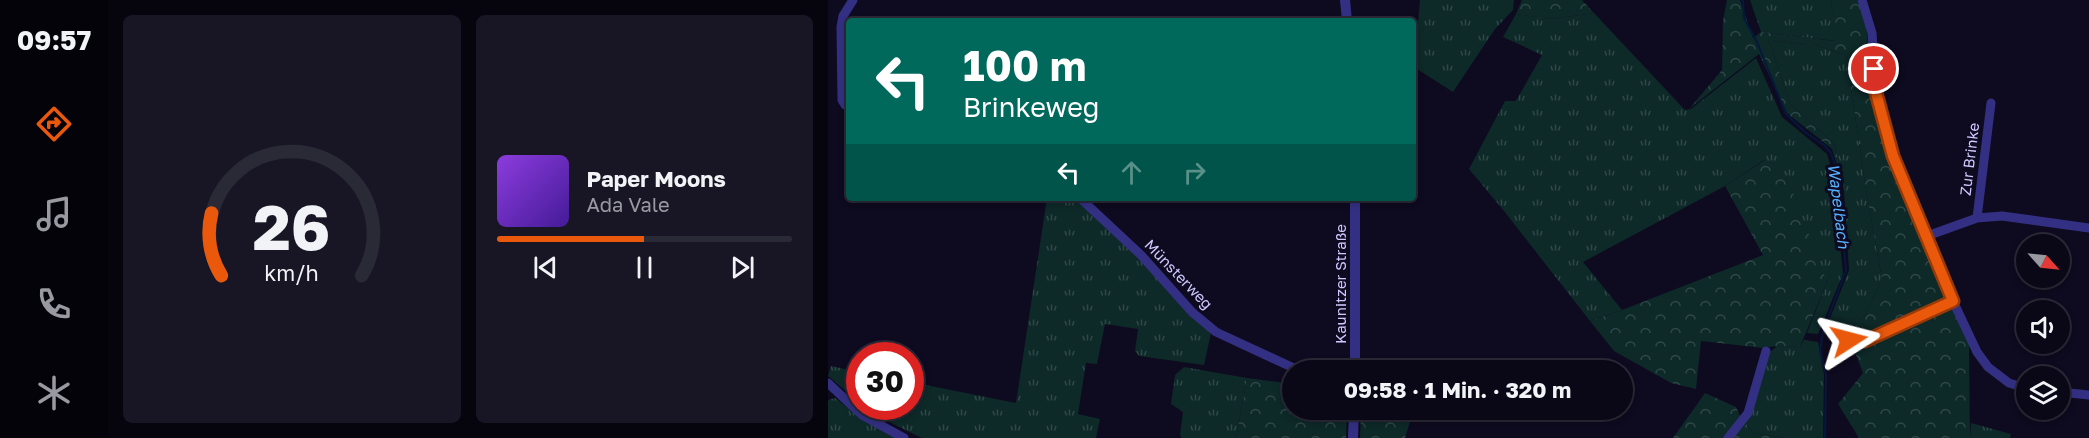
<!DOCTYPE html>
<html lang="de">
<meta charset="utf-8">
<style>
:root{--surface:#0a0817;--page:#181624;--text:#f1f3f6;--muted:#999aa1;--line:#2a2936;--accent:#ea580c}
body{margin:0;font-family:"Golos Text",sans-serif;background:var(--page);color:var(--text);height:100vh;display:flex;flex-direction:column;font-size:22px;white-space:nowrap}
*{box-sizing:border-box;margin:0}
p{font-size:20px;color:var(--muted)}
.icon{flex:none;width:33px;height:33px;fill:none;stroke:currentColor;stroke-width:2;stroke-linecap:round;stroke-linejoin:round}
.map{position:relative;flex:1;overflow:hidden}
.details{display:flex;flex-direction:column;gap:15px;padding:15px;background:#06040d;width:720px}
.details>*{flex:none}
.guide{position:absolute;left:18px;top:18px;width:570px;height:183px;border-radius:6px;box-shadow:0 3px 9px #0003,0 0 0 2px var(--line);background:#00695c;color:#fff;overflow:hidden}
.needle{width:39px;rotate:117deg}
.tools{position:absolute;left:1188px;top:234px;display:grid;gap:12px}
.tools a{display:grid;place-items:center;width:54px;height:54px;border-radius:50%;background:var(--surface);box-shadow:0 3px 9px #0003,0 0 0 2px var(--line);font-size:30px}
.speed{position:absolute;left:18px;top:342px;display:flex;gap:12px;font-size:30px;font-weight:700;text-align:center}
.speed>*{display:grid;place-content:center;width:78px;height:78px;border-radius:50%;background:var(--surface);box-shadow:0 3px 9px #0003,0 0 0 2px var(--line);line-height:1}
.speed .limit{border:9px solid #d22;background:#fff;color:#111}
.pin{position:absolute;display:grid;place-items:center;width:51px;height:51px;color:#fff;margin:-26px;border:3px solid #fff;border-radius:50%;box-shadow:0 2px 6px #0007}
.me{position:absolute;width:66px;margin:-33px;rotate:81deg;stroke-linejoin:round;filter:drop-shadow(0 0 4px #0008)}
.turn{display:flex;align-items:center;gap:21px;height:126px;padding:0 18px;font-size:27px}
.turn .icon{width:78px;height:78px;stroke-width:2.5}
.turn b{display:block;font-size:42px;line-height:51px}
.lanes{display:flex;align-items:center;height:57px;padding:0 18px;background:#0003;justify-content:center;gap:30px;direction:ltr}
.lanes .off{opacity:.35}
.details .card{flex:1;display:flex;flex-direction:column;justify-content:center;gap:9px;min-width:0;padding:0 21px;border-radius:9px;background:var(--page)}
.details .dial{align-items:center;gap:0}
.dial svg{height:156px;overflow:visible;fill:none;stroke:var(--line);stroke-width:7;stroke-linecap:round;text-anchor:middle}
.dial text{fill:var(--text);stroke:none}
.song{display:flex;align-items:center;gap:18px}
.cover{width:72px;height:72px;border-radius:9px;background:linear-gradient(135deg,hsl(270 70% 55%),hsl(260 70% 35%))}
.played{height:6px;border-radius:3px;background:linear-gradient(90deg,var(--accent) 50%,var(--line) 50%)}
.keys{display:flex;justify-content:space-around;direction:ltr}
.details .tiles{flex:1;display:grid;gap:15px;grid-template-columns:repeat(2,1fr)}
.trip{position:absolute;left:454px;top:360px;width:351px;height:60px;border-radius:30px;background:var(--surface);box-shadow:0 3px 9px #0003,0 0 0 2px var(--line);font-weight:700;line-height:60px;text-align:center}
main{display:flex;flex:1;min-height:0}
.tabs{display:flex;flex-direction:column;width:108px;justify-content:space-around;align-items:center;background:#040309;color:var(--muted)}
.tabs .icon{width:42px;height:42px}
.tabs .on{color:var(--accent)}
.tabs b{font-size:27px;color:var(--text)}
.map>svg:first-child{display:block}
.grass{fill:url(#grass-tufts)}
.forest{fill:url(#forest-crowns)}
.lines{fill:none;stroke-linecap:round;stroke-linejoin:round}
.stream{stroke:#04193e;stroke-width:2}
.minor{stroke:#333083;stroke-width:9}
.tertiary{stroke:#333083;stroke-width:10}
.route-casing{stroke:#983908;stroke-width:15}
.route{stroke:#ea580c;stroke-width:10}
.labels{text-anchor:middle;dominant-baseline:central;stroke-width:6;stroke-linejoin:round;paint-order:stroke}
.street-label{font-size:15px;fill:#cec8ff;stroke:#0e0a1f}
.water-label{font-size:16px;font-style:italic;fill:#56b1ff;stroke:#0e0a1f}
</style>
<main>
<nav class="tabs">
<b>09:57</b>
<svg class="icon on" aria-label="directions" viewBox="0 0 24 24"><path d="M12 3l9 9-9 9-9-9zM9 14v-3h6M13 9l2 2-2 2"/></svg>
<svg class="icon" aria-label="music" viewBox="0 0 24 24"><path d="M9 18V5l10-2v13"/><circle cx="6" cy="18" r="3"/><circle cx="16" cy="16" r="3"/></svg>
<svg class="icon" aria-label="phone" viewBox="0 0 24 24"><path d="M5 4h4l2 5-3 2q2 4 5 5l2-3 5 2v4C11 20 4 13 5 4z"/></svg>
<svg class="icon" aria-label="climate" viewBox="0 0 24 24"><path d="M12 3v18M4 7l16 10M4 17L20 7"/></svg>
</nav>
<section class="details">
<div class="tiles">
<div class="card dial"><svg viewBox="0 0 100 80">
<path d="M14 69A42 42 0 1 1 86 69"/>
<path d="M14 69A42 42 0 0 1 9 37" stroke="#ea580c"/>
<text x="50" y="56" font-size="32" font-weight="700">26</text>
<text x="50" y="72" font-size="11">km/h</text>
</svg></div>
<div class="card">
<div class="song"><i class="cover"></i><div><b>Paper Moons</b><p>Ada Vale</p></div></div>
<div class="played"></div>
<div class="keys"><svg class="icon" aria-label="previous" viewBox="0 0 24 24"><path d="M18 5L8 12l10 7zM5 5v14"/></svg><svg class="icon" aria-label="pause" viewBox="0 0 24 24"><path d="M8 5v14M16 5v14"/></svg><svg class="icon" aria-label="next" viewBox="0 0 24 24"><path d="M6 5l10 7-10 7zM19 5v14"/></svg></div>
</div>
</div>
</section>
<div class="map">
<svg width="1261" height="438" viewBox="0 0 1261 438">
<defs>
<pattern id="grass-tufts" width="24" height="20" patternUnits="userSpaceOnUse" patternTransform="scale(1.5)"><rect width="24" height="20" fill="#0d2928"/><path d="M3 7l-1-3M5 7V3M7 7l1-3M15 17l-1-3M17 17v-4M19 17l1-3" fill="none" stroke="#2f4748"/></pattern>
<pattern id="forest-crowns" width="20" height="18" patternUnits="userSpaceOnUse" patternTransform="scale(1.5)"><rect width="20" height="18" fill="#0d2928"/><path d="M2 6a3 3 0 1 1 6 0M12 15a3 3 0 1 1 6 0" fill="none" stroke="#2f4748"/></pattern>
</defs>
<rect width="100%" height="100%" fill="#0e0a1f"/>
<!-- grass -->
<path class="grass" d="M592,0H686L685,10L667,29L625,92L586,67Z
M922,0H1003L1008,41L933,32Z
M766,13L857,110L863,109L928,58L954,117L999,154L1005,174L1015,274L990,334L979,333L999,282L936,160L897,186L755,262L794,310L762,321L676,211L641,169L677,101H688L714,55L675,37L688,14L724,19Z
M941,40L988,45L1018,55L1038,190L1054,279L1037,316L1018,329L1001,321L1021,270L1015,177L1006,143L962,104Z
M219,198H247L311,257L383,333L376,365L311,356L307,351L310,329L277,324L269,364L258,363L250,414L272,419L268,438H94L69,426L36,407L82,406L83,382L188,403Z
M976,340L990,342L996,375L995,438H956L926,433L916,421L942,352L949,346L972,347Z
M3,366L31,372V402L0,376Z
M356,367L419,378L408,438H353L352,434L355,412L343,404L347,375Z
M7,398L39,422L71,438H0V400Z
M1143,423L1183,434L1182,438H1142Z"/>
<!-- forest -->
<path class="forest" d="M694,0H754L766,13L723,19L688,14Z
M899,0H912L925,38L933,32L1007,41L1003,0H1029L1038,21L1044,96L1059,154L1141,344L1142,438H1031L1010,404L1035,373L1018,329L1037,316L1054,279L1038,190L1018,55L988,45L941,40L962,104L1006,143L1015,177L1012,174L1004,149L959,113L931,54L861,109L894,70L895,20Z
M937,160L959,177L999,282L972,347L949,346L935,348L873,341L868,389L843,383L786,351L762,321L794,310L935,255L897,186Z
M419,378L465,384V410H519L518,438H408Z
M877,393L908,407L913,418L926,433L956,438H845Z
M533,410H563L584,415L577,438H532Z"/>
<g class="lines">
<!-- stream -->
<path class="stream" d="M915,0L916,18L929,42L958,114L978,133L996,145L1003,153L1009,170L1018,270L995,332L992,350L998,375L997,438"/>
<!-- minor -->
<path class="minor" d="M1034,0L1044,33L1048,89L1065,157L1125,301L1149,352L1160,367L1181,383L1198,388
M21,106L17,105L14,100L13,27L15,16L25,0
M252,198L313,255L364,312L388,332L470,370
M1149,218L1163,103
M1099,236L1149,218L1174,216L1261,228
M1021,340L1037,341L1125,301
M0,383L34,415L76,438
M1232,392L1261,395
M900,438L920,413L938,351"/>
<!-- tertiary -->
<path class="tertiary" d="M517,0L519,21
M527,370V198
M525,438L526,410"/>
</g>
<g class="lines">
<defs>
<path id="route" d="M1021,340L1037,341L1125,301L1065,156L1047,89L1046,69"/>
</defs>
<!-- route casing -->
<use href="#route" class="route-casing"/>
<!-- route -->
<use href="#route" class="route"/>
</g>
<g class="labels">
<!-- street labels -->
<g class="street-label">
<text transform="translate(1141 159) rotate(-83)">Zur Brinke</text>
<text transform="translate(351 274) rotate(46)">Münsterweg</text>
<text transform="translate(512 284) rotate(-90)">Kaunitzer Straße</text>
</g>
<!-- water labels -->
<g class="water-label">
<text transform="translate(1011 206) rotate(83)">Wapelbach</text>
</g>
</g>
</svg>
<div class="tools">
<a><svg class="needle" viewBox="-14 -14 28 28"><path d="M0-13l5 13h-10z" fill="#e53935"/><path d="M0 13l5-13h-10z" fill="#999aa1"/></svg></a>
<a><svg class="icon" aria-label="sound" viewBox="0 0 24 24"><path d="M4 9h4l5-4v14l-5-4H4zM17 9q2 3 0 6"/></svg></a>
<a><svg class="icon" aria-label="layers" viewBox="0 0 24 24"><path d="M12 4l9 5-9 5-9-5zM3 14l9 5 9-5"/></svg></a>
</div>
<div class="speed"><div class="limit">30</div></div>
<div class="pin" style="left:1046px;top:69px;background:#d93025"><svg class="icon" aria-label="arrive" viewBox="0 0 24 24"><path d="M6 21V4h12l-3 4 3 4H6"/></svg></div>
<svg class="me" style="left:1021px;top:340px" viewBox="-20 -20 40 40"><path d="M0-17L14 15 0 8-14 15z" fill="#ea580c" stroke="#fff" stroke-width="4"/></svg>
<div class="trip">09:58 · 1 Min. · 320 m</div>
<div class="guide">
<div class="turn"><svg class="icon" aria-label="left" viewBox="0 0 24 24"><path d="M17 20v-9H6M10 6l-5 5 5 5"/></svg><div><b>100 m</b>Brinkeweg</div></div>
<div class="lanes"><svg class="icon" aria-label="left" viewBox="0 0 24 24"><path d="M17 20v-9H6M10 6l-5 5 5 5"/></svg><svg class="icon off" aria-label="ahead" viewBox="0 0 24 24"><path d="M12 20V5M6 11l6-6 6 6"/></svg><svg class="icon off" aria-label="right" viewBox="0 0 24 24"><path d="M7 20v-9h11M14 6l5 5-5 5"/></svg></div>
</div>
</div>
</main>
